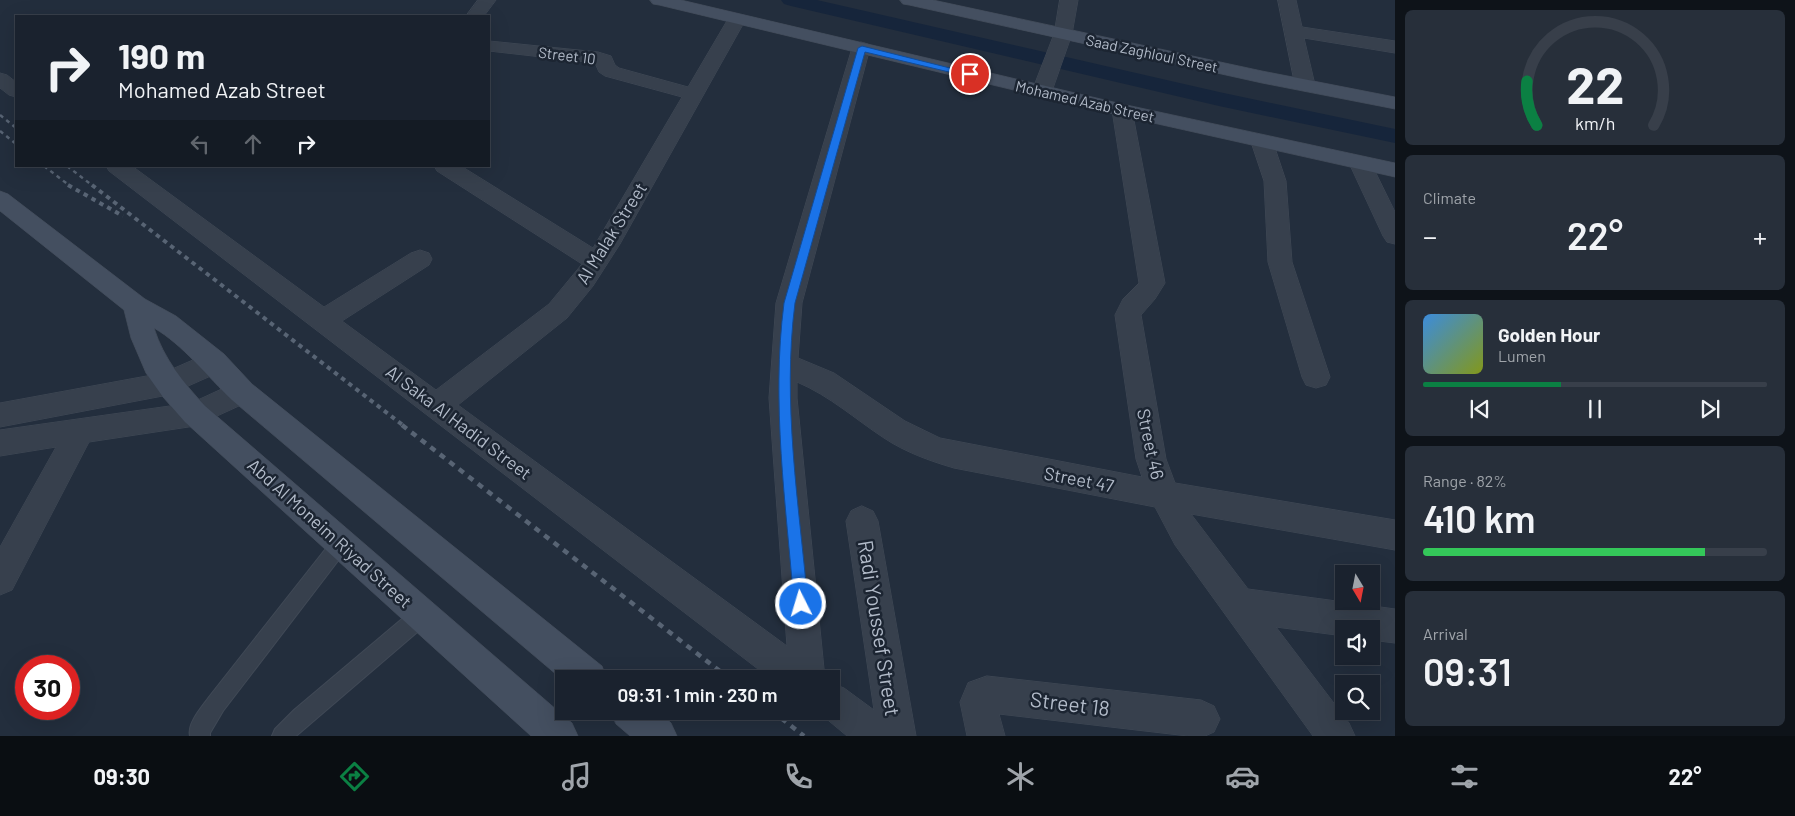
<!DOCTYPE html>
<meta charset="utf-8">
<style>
:root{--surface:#1a222e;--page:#272f3a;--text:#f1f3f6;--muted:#9fa4aa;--line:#383f4a;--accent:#0b8043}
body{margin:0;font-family:Barlow,sans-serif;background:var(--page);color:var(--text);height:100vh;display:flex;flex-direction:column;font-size:19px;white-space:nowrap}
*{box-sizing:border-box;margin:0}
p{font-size:16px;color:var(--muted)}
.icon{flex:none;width:28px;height:28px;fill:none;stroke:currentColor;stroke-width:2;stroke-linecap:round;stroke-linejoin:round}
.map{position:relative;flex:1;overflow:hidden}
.side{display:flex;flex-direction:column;gap:10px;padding:10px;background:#0e1319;width:400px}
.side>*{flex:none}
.top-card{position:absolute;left:15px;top:15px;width:475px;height:152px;border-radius:0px;box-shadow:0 5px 20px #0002,0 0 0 1px var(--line);background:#1a222e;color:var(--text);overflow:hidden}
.needle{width:32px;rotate:170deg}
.buttons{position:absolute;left:1335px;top:565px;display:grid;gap:10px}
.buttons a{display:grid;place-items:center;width:45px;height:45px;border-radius:0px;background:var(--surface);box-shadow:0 5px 20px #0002,0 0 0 1px var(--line);font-size:25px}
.speed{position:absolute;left:15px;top:655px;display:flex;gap:10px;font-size:25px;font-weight:700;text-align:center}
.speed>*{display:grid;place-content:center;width:65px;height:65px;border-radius:50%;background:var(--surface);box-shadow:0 5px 20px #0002,0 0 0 1px var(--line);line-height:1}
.speed .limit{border:8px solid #d22;background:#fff;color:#111}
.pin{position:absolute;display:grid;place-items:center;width:42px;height:42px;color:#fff;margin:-21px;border:2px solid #fff;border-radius:50%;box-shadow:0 1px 5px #0007}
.me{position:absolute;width:55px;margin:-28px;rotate:355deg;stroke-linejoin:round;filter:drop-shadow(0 0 4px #0008)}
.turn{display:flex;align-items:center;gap:18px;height:105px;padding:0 20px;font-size:22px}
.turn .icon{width:65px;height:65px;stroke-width:2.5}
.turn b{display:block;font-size:35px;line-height:42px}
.lanes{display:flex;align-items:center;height:48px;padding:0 20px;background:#0003;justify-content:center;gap:25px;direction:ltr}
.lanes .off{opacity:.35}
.big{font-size:38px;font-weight:600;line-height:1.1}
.side .card{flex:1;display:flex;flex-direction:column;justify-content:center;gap:8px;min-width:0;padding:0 18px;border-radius:8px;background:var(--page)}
.side .dial{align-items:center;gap:0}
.dial svg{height:130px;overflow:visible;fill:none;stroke:var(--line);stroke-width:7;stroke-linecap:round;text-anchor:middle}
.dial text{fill:var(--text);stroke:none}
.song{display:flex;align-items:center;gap:15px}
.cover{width:60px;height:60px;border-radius:8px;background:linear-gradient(135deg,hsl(210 70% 55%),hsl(70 70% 35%))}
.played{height:5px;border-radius:2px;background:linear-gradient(90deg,var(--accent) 40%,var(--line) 40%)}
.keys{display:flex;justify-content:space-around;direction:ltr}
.heat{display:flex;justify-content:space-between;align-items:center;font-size:28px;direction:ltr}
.charge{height:8px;border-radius:4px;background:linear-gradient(90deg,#34c759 82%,var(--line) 0)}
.trip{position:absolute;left:555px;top:670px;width:285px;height:50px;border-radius:0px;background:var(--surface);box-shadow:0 5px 20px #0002,0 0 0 1px var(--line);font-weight:600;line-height:50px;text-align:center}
.menu{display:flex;height:80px;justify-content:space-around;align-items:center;background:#0a0e12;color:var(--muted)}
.menu .icon{width:35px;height:35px}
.menu .active{color:var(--accent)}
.menu b{font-size:22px;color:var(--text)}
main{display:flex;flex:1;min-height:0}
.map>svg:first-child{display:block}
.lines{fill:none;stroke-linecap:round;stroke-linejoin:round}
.canal{fill:#16253b;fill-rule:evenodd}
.service-casing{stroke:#404956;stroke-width:2}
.minor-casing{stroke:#404956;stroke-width:1}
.tertiary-casing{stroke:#404956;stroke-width:1}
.secondary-casing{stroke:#404956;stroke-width:1}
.service{fill:#37404d;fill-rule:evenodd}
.minor{fill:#37404d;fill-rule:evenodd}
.tertiary{fill:#37404d;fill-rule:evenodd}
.secondary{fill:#444f60;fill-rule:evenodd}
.rail-far2{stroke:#586474;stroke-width:2.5;stroke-dasharray:4 4;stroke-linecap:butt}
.rail-far1{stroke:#586474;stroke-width:4;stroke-dasharray:4.5 4.5;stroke-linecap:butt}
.rail{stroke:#586474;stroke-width:4.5;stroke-dasharray:6 6;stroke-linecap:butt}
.route{fill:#1a73e8;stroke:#114b97}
.labels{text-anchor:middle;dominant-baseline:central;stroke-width:5;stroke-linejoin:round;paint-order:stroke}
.far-street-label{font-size:15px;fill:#b2bbc9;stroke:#1c2532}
.street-label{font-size:18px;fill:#b2bbc9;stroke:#1c2532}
.near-street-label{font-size:21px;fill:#b2bbc9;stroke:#1c2532}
</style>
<main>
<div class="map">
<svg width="1395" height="736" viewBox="0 0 1395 736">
<rect width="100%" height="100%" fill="#232e3d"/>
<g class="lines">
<!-- canal -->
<path class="canal" d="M781,0H817L1219,92L1395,129V143L1219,106L791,6L784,4Z"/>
<defs>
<path id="service" d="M341,535L347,537L350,543L347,549L223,711L210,733V736H190C187,723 202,707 209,697L335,537Z
M422,606L429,608L431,615L429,622L296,736H272L275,729L294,710L415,608Z"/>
<path id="minor" d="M478,0H496L484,16H466Z
M1278,0H1296L1302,27L1395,41V53L1304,38L1315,85L1312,89L1305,91L1298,89L1295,85Z
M737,14L743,15L746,19L620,244L593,286L567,318L458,405L787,646L769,398L776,303L852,48L854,44L861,42L868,44L870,48L802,303L798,358L834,373L905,421L940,438L1142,477L1136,459L1115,315L1123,299L1139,283L1112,110L1115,106L1122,104L1129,106L1132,110L1165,283L1155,299L1141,315L1166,459L1175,483L1395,520V550L1191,514L1248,589L1395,609V643L1371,640V629H1344V636L1276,627L1349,723L1355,736H1313L1175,545L1155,507L954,468C930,461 905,452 884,438C855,419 830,396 797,382V398L825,679H771L109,171L106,166H132L324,307L411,253L420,250L429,253L432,259L429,265L342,321L436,390L549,304L582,264L437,171L434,166H461L593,248L682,97L605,76L599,72L595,63L489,51V41L598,52L611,56L615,65L619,68L688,87L728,19L731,15Z
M0,73L7,75L16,82V97L9,95L0,88Z
M1262,135L1270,137L1273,142L1286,181L1292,262L1330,377L1326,385L1316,388L1306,385L1302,377L1268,262L1264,181L1251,142L1254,137Z
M1360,156L1368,158L1371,163L1395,212V244L1387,242L1383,236L1349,163L1352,158Z
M214,351L224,354L228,362L224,370L168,395L0,427V403L163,373Z
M242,380L252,384L256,392L252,400L195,426L89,442L12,590L0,595V547L56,447L0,456V430L191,403Z
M862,506L873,511L878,521L916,736H847L817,711H831V683L844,688L874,710L846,521L851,511Z
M987,676L1201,700L1214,706L1220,719L1214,732L1205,736H1188L999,714L1005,736H967L960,702L968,683Z"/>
<path id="tertiary" d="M1060,0H1078L1072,34L1052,91L1049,95L1042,97L1035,95L1032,91L1054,34Z"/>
<path id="secondary" d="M650,0H681L1122,104L1395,163V177L1122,116L659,5L653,4Z
M900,0H933L1262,71L1395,97V109L1262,83L909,5L903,4Z
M0,191L8,194L145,299L176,316L224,354L252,384L602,666L607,679H564V681L232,400C209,378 182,344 154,328C164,359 183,382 205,406L572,723L578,736H531L185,422L163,397L146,373L131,338L124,310L0,211Z
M611,711H658L671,723L677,736H630L616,724Z"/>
</defs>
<!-- service casing -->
<use href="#service" class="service-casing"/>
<!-- minor casing -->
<use href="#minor" class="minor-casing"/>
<!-- tertiary casing -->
<use href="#tertiary" class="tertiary-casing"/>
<!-- secondary casing -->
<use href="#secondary" class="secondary-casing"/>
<!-- service -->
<use href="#service" class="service"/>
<!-- minor -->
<use href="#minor" class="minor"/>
<!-- tertiary -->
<use href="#tertiary" class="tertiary"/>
<!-- secondary -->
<use href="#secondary" class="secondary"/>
<!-- rail-far2 -->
<path class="rail-far2" d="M0,115L16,128
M0,131L16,144
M44,166L70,186
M67,166L93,186"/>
<!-- rail-far1 -->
<path class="rail-far1" d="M68,185L123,216
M92,185L404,426"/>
<!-- rail -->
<path class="rail" d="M402,425L730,679
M772,711L804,736"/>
</g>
<!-- route -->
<path class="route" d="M862,46L974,74L970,77L865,52L795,303C782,403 799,504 808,604L806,609L801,611L796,609L794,604C786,504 771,403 784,303L858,48Z"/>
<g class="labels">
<!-- far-street labels -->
<g class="far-street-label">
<text transform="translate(1152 53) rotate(12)">Saad Zaghloul Street</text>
<text transform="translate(567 55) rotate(7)">Street 10</text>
<text transform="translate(1085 101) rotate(13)">Mohamed Azab Street</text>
</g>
<!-- street labels -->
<g class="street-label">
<text transform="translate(611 233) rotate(-58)">Al Malak Street</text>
<text transform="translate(459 422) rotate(37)">Al Saka Al Hadid Street</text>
<text transform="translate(1151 444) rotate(78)">Street 46</text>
<text transform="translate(1079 479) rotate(11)">Street 47</text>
<text transform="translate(330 533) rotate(42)">Abd Al Moneim Riyad Street</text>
</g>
<!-- near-street labels -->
<g class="near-street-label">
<text transform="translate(880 628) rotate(81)">Radi Youssef Street</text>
<text transform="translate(1070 703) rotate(7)">Street 18</text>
</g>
</g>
</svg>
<div class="buttons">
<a><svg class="needle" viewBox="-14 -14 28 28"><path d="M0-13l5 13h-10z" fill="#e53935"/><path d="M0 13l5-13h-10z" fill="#9fa4aa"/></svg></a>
<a><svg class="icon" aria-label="sound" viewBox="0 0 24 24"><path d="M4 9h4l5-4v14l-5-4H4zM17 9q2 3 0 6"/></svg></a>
<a><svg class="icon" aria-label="search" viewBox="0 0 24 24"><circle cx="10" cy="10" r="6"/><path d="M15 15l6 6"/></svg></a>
</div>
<div class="speed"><div class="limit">30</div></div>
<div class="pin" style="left:970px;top:74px;background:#d93025"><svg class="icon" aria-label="arrive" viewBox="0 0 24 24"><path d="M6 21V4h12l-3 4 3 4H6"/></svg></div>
<svg class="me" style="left:801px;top:604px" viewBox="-20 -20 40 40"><circle r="17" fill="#1a73e8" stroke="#fff" stroke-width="3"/><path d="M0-11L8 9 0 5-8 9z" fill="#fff"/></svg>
<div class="trip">09:31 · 1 min · 230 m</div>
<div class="top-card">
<div class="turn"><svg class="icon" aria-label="right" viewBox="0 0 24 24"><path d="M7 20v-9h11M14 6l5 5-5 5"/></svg><div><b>190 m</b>Mohamed Azab Street</div></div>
<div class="lanes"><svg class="icon off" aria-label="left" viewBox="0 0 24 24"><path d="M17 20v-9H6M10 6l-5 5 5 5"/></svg><svg class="icon off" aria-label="ahead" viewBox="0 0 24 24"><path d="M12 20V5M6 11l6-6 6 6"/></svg><svg class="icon" aria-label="right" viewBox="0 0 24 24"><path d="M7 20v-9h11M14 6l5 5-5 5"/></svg></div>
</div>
</div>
<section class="side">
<div class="card dial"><svg viewBox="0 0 100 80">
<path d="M14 69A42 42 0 1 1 86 69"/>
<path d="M14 69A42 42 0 0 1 8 42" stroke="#0b8043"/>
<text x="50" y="56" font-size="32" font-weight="700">22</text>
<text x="50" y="72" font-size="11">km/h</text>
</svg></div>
<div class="card"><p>Climate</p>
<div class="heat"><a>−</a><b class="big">22°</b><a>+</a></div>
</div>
<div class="card">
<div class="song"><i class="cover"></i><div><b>Golden Hour</b><p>Lumen</p></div></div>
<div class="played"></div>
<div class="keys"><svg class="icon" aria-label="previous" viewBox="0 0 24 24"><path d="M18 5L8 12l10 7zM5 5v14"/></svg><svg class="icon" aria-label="pause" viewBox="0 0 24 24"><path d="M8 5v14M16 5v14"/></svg><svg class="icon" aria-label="next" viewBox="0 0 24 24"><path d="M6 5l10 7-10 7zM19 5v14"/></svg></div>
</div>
<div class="card"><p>Range · 82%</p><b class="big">410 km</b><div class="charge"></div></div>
<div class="card"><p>Arrival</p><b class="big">09:31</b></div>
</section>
</main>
<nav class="menu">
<b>09:30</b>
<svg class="icon active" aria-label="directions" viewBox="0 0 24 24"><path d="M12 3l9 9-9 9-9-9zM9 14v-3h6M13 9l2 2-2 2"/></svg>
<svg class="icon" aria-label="music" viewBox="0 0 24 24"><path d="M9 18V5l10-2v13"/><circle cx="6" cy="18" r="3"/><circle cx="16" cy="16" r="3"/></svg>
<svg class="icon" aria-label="phone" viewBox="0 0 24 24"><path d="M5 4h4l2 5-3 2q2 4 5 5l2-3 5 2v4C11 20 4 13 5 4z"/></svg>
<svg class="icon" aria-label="climate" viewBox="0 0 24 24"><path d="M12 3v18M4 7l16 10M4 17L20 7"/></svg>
<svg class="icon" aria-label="car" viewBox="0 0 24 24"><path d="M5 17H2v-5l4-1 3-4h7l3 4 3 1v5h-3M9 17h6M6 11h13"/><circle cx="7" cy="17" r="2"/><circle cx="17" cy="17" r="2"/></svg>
<svg class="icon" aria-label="filters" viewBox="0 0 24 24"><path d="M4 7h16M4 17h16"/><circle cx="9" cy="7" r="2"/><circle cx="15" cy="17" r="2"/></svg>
<b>22°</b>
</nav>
